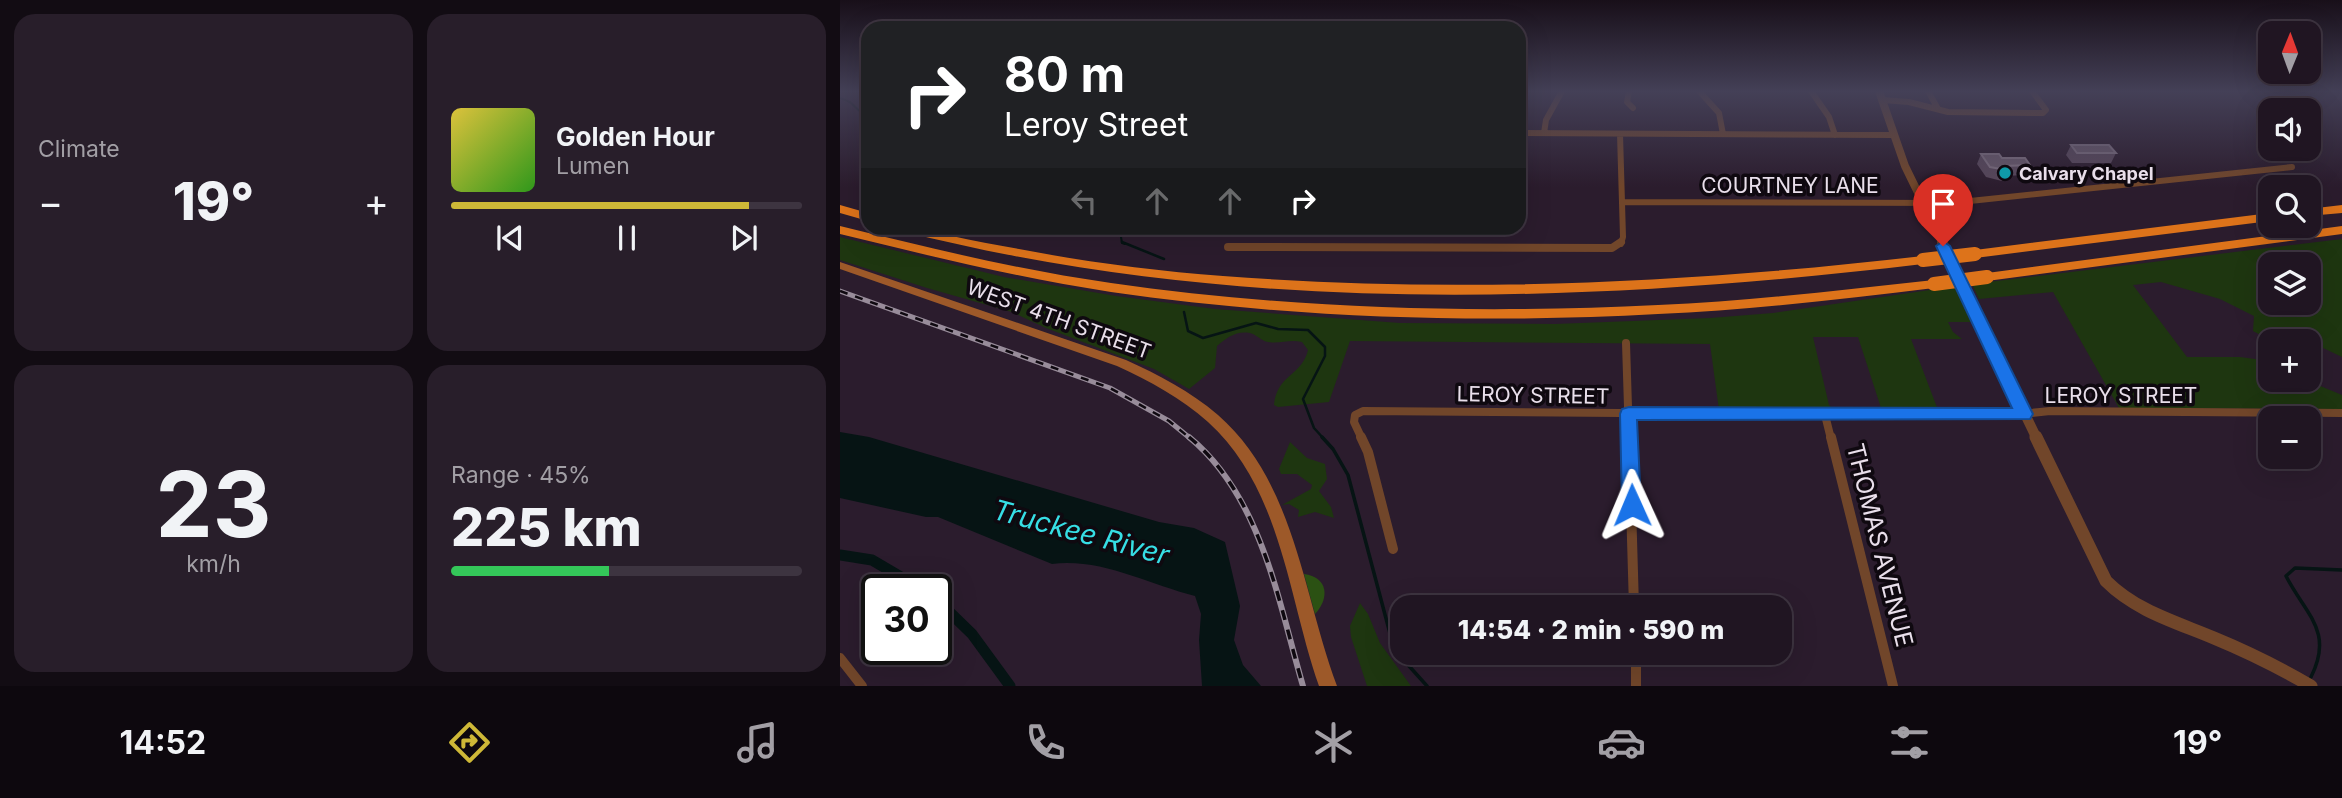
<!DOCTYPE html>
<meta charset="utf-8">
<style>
:root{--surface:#201522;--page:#281e2a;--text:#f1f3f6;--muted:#a29fa5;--line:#3d3440;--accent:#ceb837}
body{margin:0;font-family:Inter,sans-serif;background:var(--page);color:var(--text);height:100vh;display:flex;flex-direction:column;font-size:26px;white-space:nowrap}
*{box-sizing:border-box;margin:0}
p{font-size:23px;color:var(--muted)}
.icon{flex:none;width:38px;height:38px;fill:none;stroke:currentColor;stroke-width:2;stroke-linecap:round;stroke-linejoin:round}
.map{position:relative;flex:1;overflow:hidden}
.sheet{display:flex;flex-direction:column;gap:14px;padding:14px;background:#120c13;width:840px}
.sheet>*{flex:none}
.hud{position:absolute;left:21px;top:21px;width:665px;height:214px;border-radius:21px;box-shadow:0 7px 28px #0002,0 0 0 2px var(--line);background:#202124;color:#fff;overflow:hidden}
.needle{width:46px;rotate:1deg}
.controls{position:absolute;left:1418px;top:21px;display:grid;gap:14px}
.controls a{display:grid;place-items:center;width:63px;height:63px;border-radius:14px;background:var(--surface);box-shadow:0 7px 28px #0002,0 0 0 2px var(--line);font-size:35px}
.speed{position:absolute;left:21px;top:574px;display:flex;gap:14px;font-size:35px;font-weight:700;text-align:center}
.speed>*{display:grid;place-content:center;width:91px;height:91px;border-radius:50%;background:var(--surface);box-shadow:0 7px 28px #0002,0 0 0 2px var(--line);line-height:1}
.speed .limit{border:4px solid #111;border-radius:10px;background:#fff;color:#111}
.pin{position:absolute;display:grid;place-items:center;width:60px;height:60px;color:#fff;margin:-72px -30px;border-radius:50% 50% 50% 0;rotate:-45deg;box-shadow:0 0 7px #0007}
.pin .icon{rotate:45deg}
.me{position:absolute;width:77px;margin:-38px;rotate:359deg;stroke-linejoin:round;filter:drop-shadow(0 0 5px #0008)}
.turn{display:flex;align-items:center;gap:24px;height:147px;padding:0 28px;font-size:32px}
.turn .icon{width:91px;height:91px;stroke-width:2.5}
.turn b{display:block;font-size:49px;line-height:60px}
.lanes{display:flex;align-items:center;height:66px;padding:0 28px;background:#0003;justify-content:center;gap:35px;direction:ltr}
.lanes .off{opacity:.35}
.big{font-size:52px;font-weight:800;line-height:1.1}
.sheet .tile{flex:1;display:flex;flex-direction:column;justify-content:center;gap:10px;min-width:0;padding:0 24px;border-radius:21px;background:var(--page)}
.sheet .dial{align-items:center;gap:0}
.dial b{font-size:91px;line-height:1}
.song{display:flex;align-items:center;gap:21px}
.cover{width:84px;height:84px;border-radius:10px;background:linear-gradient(135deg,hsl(50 70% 55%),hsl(110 70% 35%))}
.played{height:7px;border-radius:4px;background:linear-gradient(90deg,var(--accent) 85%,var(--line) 85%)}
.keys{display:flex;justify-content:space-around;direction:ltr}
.heat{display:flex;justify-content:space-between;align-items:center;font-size:38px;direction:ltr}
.charge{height:10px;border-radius:5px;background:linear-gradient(90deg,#34c759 45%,var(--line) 0)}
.sheet .tiles{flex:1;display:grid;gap:14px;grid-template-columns:repeat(2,1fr)}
.trip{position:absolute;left:550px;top:595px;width:402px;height:70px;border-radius:21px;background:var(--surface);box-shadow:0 7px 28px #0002,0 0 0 2px var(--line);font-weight:800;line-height:70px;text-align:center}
.tabs{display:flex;height:112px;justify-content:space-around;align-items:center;background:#0d080e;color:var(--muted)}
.tabs .icon{width:49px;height:49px}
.tabs .selected{color:var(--accent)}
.tabs b{font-size:32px;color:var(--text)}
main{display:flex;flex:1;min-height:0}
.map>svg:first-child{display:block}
.green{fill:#1e3610;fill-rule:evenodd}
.forest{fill:#2b5113}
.water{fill:#061414}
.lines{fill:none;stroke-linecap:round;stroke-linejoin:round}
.stream-far2{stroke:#061414;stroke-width:2}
.stream-far1{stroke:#061414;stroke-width:2.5}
.stream{stroke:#061414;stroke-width:3.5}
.canal{stroke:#061414;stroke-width:11}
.minor-far2{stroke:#71462a;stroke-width:6}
.minor-far1{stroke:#71462a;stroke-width:8}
.minor{stroke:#71462a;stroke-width:10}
.tertiary-far2{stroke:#71462a;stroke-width:8}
.tertiary-far1{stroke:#71462a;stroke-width:10}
.tertiary{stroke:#71462a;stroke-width:13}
.secondary{fill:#9d5929;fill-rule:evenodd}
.motorway{fill:#dd731a;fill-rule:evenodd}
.rail-far1-casing{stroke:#988c9a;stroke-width:5}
.rail-casing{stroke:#988c9a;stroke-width:6}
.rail-far1{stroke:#0f0910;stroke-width:2.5;stroke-dasharray:8;stroke-linecap:butt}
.rail{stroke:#0f0910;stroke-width:3.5;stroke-dasharray:10;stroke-linecap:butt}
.motorway-bridge{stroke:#dd731a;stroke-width:14}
.wall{fill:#564659}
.building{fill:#665769;stroke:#7a6c7d;stroke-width:2}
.route{fill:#1a73e8;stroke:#114b97;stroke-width:2}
.culture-dot{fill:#0f9aa8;stroke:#0f0910;stroke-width:2.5}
.labels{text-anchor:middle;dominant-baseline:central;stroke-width:7;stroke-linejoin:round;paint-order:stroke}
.far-poi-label{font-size:18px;font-weight:bold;fill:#e9dfeb;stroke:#0f0910;text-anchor:start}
.street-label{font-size:21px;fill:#e9dfeb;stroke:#0f0910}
.near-street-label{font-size:24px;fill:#e9dfeb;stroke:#0f0910}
.near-water-label{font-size:28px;font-style:italic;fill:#36dee5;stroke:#0f0910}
</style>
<main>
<section class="sheet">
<div class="tiles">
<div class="tile"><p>Climate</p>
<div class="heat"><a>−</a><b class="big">19°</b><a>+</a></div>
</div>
<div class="tile">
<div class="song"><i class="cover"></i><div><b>Golden Hour</b><p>Lumen</p></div></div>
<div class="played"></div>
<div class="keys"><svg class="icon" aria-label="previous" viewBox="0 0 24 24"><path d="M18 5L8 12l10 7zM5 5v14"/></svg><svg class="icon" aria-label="pause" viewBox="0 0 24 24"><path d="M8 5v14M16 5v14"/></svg><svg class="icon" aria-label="next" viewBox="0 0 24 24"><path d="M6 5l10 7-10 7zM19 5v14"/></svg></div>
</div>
<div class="tile dial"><b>23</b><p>km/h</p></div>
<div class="tile"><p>Range · 45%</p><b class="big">225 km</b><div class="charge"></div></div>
</div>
</section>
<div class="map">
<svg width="1502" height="686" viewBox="0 0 1502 686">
<rect width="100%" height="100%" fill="#2b1c2d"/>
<!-- green -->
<path class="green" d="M0,237L164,277L276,296L375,309L560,323L715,324L870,318L933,313L1117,286L1134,322H1108L1113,332L1122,339H1071L1098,410L1042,411L1018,337H973L989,405L996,411L879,410L870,344L510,341L489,402L438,407L434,405C437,374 462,376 468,350L462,342C450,339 440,344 428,342C422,341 419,337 413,334C399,329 387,337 377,346L375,368L349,389L314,369L206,328L172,312L87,288L0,260Z
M1502,239V357L1481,347L1468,346V341H1432L1413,331L1414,316L1380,299L1321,282L1293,285L1347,357H1400L1430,361V380H1466L1502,395V409L1279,408L1213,292L1139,299L1132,284ZM1430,264H1468V303H1430Z
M450,442L467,458L485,464L487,479L479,491L491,507L494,518L475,512L458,517L459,510L449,504L442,505L471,489L472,485L457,474H441L439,469Z
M520,603L528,614L540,643L571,686H527L511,637L510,626Z"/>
<!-- forest -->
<path class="forest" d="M464,574C488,577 490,598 475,614Z"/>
<!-- water -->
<path class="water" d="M0,432L29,437L319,522L354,528L385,542L400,606L394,640L403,665L421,686H362L359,640L361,614L355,596C307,584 262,558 212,564L98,517H86L0,498Z"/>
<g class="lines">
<!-- stream-far2 -->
<path class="stream-far2" d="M0,98L10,102L28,119
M285,244L282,243L281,237L288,228"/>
<!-- stream-far1 -->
<path class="stream-far1" d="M282,242L324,259
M344,312L348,331L363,338L416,323L438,329L468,330L485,347V356L463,399L474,428L484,439"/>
<!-- stream -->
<path class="stream" d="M482,437L493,449L508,475L552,641L560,656L587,686
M1471,677C1494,631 1466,615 1446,576L1455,568L1502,570"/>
<!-- canal -->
<path class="canal" d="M0,555L32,560L83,590
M96,599L132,634L170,686"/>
<!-- minor-far2 -->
<path class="minor-far2" d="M789,91L787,102L793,108
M859,91L879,113L883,134
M971,91L989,117L995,135
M1088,91L1098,109
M1043,100L1069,102L1108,112L1203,113L1206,110L1192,91
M679,133L1054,135
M704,133L706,120L722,91
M780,134L783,237L781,244
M782,202L1111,203L1452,167"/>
<!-- minor-far1 -->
<path class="minor-far1" d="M388,247L772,248L781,242
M786,343L789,439
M985,415L991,439
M522,439L514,422L515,415L523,411L1162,416L1210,411L1502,413"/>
<!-- minor -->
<path class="minor" d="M521,437L528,452L553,549
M789,437L794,607
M991,437L1053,686
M796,653V686
M0,658L22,686"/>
<!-- tertiary-far2 -->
<path class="tertiary-far2" d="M1039,91L1065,166L1103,244"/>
<!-- tertiary-far1 -->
<path class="tertiary-far1" d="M1102,242L1197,439"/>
<!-- tertiary -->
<path class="tertiary" d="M1196,437L1266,581C1296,611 1336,622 1374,638C1408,652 1440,668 1471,686"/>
<!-- secondary -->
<path class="secondary" d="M0,262L286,360C319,375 350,391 378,415C455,482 463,595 497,686H479C448,598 442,489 368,422C341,398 310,381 277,366L0,269Z"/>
<!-- motorway -->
<path class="motorway" d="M0,205L28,213V221L0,213Z
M1502,205V213L1468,216V209Z
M1430,213V221L1135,258L1129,254L1135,250Z
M0,226C90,248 179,270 271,283C452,309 636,314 818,305C910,301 1002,290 1094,280L1100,284L1094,288C1002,299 910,310 818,314C636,324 452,318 271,292C179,278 90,256 0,234Z
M1502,226V234L1147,281L1141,277L1147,273Z
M60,228C78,226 94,232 112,236C134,241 156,245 179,249C246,262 315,271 383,276C617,294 850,283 1083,256L1089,260L1083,264C744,304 395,316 62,231Z"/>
<defs>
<path id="rail-far1" d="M0,291L270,388L329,421L351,439"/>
<path id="rail" d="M349,437C422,497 438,601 463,686"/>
</defs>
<!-- rail-far1 casing -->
<use href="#rail-far1" class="rail-far1-casing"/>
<!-- rail casing -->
<use href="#rail" class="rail-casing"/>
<!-- rail-far1 -->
<use href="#rail-far1" class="rail-far1"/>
<!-- rail -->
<use href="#rail" class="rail"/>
<!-- motorway-bridge -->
<path class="motorway-bridge" d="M1083,260L1135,254
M1094,284L1147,277"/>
</g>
<!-- wall -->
<path class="wall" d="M1231,145L1276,153L1271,163H1232L1226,155Z
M1141,154L1162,158L1190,165L1186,175L1164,176L1162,181L1146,177L1137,164Z"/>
<!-- building -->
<path class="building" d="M1231,145H1269L1276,153H1237Z
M1141,154H1159L1162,158H1185L1190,165L1164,166L1166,170L1150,167Z"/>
<!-- sky -->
<linearGradient id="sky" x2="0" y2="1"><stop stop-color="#180f19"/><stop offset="0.49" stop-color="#444057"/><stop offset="1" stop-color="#444057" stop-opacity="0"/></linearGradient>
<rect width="1502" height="187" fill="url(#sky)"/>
<!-- route -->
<path class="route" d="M1103,241L1110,246L1193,414L1190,419L797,420L801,505L798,510L792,513L785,510L782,505L780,414L782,409L789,407L1172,408L1096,246Z"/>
<!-- markers -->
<circle class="culture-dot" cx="1165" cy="173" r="7"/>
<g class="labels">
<!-- far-poi labels -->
<g class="far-poi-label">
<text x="1179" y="173">Calvary Chapel</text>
</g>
<!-- street labels -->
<g class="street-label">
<text x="950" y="185">COURTNEY LANE</text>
<text transform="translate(219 319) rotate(20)">WEST 4TH STREET</text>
<text transform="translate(693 395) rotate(1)">LEROY STREET</text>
<text x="1281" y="395">LEROY STREET</text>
</g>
<!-- near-street labels -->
<g class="near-street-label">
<text transform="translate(1040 545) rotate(76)">THOMAS AVENUE</text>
</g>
<!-- near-water labels -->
<g class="near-water-label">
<text transform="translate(241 532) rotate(15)">Truckee River</text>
</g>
</g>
</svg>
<div class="controls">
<a><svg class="needle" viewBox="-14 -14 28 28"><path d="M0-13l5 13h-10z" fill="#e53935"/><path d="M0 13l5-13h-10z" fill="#a29fa5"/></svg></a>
<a><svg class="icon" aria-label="sound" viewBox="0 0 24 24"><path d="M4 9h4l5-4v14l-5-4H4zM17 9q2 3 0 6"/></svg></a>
<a><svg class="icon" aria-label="search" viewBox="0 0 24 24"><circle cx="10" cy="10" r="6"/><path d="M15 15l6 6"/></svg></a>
<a><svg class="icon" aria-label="layers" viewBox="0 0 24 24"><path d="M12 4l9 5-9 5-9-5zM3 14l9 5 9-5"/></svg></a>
<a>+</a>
<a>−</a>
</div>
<div class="speed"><div class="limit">30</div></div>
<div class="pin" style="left:1103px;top:246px;background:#d93025"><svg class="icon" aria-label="arrive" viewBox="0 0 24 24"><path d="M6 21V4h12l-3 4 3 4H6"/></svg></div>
<svg class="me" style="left:792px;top:505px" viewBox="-20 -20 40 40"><path d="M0-17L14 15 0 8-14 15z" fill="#1a73e8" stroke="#fff" stroke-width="4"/></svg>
<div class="trip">14:54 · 2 min · 590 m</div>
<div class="hud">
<div class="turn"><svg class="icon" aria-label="right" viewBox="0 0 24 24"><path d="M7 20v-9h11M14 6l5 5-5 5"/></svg><div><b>80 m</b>Leroy Street</div></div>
<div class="lanes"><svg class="icon off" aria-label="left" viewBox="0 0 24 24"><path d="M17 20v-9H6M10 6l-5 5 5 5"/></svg><svg class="icon off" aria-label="ahead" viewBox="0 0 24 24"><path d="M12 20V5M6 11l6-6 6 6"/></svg><svg class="icon off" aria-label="ahead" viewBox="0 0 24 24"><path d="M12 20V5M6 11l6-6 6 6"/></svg><svg class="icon" aria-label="right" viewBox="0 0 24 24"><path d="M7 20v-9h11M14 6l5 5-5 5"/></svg></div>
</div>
</div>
</main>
<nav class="tabs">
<b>14:52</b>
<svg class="icon selected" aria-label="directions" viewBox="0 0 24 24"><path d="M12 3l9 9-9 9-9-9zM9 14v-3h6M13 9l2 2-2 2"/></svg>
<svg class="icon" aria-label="music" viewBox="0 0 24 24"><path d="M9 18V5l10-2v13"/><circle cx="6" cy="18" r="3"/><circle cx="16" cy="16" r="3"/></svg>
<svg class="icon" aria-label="phone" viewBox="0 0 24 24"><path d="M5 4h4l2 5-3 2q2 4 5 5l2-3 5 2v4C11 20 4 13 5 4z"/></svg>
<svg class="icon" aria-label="climate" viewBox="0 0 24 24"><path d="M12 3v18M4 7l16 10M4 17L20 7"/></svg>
<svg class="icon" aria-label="car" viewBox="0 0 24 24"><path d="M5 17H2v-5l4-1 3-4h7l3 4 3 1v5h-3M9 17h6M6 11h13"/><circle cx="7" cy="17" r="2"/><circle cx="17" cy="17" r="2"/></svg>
<svg class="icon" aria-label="filters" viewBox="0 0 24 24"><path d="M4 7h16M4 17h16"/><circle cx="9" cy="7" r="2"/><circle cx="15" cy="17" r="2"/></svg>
<b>19°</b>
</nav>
